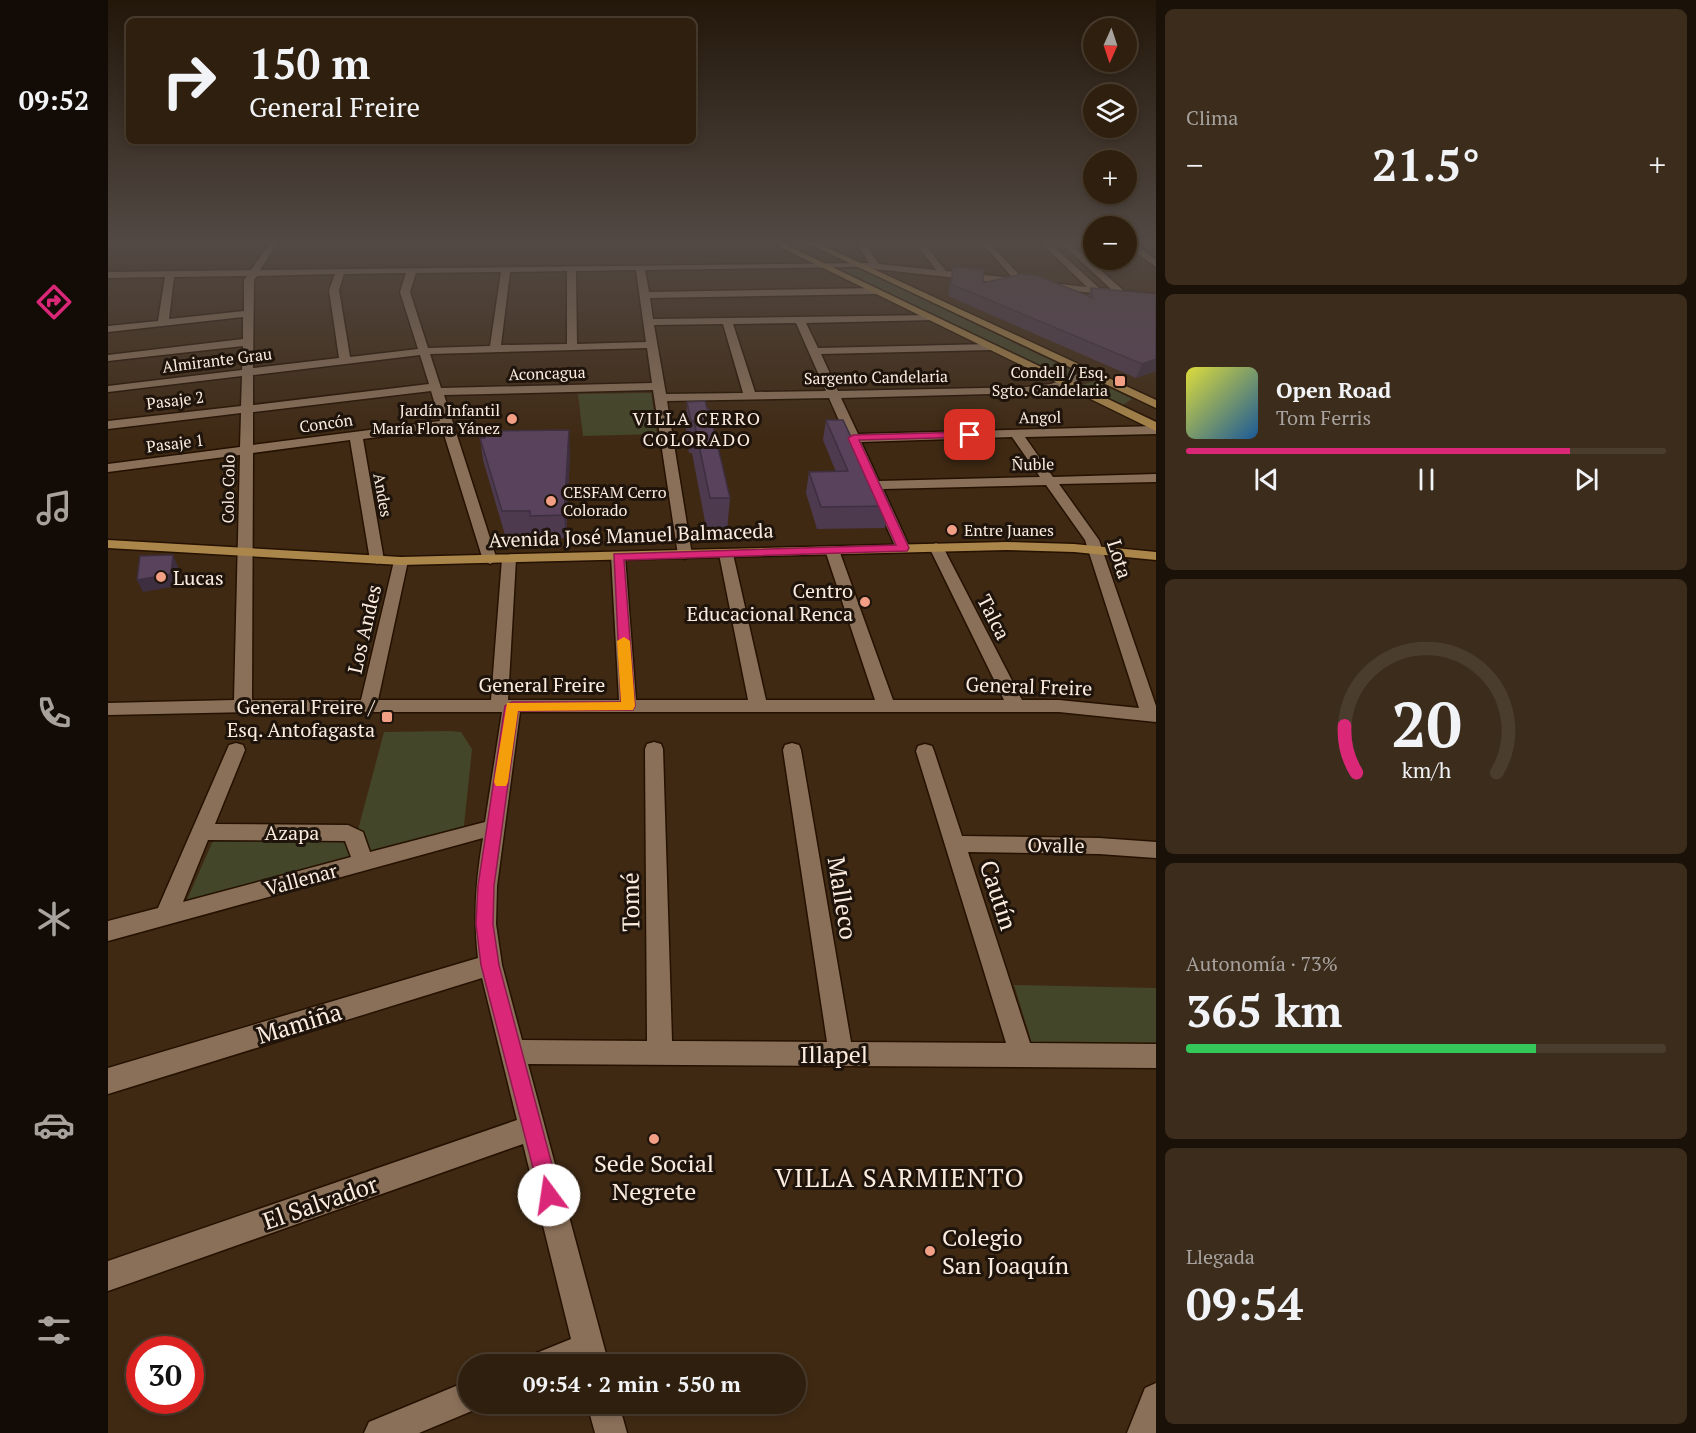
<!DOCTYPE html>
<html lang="es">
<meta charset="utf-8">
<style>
:root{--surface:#2f1f0e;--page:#3b2c1c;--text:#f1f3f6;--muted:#a7a29e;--line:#4a3d2e;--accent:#db2777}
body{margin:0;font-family:"PT Serif",serif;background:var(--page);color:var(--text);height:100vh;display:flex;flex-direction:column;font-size:22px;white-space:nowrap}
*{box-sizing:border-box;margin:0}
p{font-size:20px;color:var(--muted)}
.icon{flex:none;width:33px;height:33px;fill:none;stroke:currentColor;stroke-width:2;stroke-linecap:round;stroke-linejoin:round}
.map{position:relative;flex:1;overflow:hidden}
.drawer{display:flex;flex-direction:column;gap:9px;padding:9px;background:#1a1108;width:540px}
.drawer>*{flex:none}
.hud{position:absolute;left:18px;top:18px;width:570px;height:126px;border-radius:9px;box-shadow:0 3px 9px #0003,0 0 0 2px var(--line);background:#2f1f0e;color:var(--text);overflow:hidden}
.needle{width:39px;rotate:183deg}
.fabs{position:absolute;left:975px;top:18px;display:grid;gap:12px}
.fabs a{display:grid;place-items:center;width:54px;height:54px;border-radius:50%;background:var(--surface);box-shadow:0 3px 9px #0003,0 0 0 2px var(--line);font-size:30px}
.speed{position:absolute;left:18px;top:1336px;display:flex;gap:12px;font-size:30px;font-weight:700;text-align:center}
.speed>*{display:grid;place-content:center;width:78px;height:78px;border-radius:50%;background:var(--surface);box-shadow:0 3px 9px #0003,0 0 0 2px var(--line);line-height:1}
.speed .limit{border:9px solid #d22;background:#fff;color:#111}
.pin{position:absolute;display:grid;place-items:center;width:51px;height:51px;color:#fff;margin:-26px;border-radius:12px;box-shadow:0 3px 9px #0006}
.me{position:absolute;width:66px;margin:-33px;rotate:346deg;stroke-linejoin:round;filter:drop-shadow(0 0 4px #0008)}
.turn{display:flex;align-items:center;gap:21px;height:126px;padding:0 24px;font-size:27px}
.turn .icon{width:78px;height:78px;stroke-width:2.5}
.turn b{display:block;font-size:42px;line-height:51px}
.big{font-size:45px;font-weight:700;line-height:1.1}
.drawer .widget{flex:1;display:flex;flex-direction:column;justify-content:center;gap:9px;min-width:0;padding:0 21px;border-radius:9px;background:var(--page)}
.drawer .dial{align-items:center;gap:0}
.dial svg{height:156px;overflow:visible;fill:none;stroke:var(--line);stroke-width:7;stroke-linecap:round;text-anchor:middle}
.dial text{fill:var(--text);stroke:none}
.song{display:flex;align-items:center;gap:18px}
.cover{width:72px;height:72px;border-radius:9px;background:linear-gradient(135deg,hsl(60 70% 55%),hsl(210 70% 35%))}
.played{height:6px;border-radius:3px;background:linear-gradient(90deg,var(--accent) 80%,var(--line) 80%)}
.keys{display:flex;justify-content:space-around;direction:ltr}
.heat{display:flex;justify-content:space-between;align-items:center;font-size:33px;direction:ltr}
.charge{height:9px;border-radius:4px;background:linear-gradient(90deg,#34c759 73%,var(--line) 0)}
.trip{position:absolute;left:350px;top:1354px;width:348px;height:60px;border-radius:30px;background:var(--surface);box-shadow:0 3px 9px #0003,0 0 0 2px var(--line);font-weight:700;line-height:60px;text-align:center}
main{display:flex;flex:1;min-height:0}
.tabs{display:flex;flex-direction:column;width:108px;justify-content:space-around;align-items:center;background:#130c06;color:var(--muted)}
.tabs .icon{width:42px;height:42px}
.tabs .current{color:var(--accent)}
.tabs b{font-size:27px;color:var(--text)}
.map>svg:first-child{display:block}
.green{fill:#444629}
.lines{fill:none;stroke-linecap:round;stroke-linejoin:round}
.minor-casing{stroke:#251100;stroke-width:3}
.major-casing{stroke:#251100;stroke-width:3}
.minor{fill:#8a7059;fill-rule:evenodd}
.major{fill:#aa864a;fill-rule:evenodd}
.wall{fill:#4d3a4f}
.shaded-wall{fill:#3e2f40}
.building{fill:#59435c;stroke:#3e2f40;stroke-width:1.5}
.route{fill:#db2777;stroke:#8e194d;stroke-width:1.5}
.slow{fill:#f59e0b}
.poi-dot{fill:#f39f85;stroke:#1e140b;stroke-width:2}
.labels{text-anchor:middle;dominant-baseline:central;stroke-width:6;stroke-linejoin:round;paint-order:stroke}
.far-street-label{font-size:16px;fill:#fbecdf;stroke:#1e140b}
.far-poi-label{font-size:16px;fill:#fbecdf;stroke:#1e140b;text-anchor:end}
.far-neighbourhood-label{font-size:18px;letter-spacing:1.5px;fill:#fbecdf;stroke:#1e140b}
.street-label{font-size:20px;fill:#fbecdf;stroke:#1e140b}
.poi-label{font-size:20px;fill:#fbecdf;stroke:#1e140b;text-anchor:end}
.near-street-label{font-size:24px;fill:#fbecdf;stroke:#1e140b}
.near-poi-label{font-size:24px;fill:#fbecdf;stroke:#1e140b}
.near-neighbourhood-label{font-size:26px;letter-spacing:1.5px;fill:#fbecdf;stroke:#1e140b}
</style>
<main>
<nav class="tabs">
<b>09:52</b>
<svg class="icon current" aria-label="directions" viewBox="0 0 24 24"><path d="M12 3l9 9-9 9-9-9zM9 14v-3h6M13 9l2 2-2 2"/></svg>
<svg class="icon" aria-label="music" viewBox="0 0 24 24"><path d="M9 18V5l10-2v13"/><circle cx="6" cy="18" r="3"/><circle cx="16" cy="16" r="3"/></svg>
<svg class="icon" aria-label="phone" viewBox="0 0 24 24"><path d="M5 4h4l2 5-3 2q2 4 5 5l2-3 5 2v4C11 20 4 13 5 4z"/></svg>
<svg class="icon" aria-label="climate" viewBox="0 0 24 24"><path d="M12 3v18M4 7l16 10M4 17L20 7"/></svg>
<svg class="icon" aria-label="car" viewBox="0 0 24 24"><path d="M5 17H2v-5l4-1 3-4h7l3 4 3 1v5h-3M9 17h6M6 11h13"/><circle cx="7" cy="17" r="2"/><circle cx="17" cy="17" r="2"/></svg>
<svg class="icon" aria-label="filters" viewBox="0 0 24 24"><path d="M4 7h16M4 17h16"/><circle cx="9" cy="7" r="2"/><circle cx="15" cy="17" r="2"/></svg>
</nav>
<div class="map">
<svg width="1048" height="1433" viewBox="0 0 1048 1433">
<rect width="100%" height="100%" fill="#3f2913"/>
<!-- green -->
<path class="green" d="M728,268H750L969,373L957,377Z
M988,381L1024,399L1015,405L973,385Z
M543,393L549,434L475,436L470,394Z
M340,731L353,732L364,749L356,826L78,902L111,827L250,830L276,732Z
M906,985L1048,988V1046L925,1047Z"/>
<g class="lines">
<defs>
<path id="minor" d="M163,241H171L152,270L761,263L747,241H755L771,264L828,270L806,241H814L838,271L905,278L872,241H880L916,280L979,287L931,241H940L991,288L1003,289L951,241H960L1016,291L1048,294V300L749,267L537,270L541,292L768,288L773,291L768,294L542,298L545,319L823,315L828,318L827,320L698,323L710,348L883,344L888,347L883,350L713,354L730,391L918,387L943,384L978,371H986V375L949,389L918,393L733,398L750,434L1048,426V434L917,437L945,477L1048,474V482L951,484L991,540L1048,706V722L951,712H412L389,886L388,924L394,965L414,1040L539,1041L537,749L539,744L546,742L553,744L555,749L564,1041L719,1042L675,750L677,745L684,743L691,745L693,750L743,1042L898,1043L808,751L810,746L817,744L824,746L826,751L854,836L991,838L1048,842V858L991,854L860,852L922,1043L1048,1044V1068L420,1064L501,1365H421L426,1354L463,1339L415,1144L0,1291V1261L409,1120L374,978L0,1094V1068L370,958C365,917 368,879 375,838L0,941V921L50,908L121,745L128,743L135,745L137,750L107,824L240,825L255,832L262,852L377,822L394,712H143L0,715V703L126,700L132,455L0,472V464L132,447L133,413L0,429V421L133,406L134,376L0,392V386L134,370L135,346L0,361V355L135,339V317L0,332V326L50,321L57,277L0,278V272L143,270ZM528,270L538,342L469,344L468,271ZM459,271V344L393,345L402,272ZM393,272L382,346L320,348L302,292L308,273ZM298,273L292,292L310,349L242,357L231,290L236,274ZM227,274L221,290L231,358L145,368L146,280L149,276ZM139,276L136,280V311L61,319L66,277ZM688,323L718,391L647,392L625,324ZM615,324L635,393L558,394L546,325ZM539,348L544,383L333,388L322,354ZM312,355L321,384L145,405V375ZM545,390L570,555L577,559L584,555L559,401L721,398L788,548L795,552L802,548L775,489L938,485L977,540L1031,708L951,700H914L835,547L828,543L821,547L896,700H785L731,550L724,546L717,550L767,700H658L625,554L618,550L611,554L640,700H528L517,556L510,552L503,556L511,700H400L408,559L401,555L394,559L383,700H270L300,561L293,557L286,561L253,700H144L145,453L242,440L262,560L269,564L276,560L255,439L334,428L375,560L382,564L389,560L336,395ZM323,391L332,421L145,445V412ZM904,437L932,477L771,481L753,442ZM100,840L237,841L243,857L75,902Z
M1018,241H1023L1048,260V267L1018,245Z
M360,1381V1404H373L371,1408L311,1433H256L261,1422Z
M1048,1383V1433H1019L1037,1388Z
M479,1404H511L519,1433H487Z"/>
<path id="major" d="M660,241H670L1048,422V431Z
M695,241H705L1048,400V408Z
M0,540L293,557L898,542L966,544L1048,552V560L966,552L898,550L293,565L0,548Z"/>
</defs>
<!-- minor casing -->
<use href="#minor" class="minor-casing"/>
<!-- major casing -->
<use href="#major" class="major-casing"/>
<!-- minor -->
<use href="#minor" class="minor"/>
<!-- major -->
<use href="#major" class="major"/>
</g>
<!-- wall -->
<path class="wall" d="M845,267L875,283L980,296L983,288L1048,294V371L1028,378L840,296Z
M579,402L622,498L619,531L599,532L584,453H581L578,433Z
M718,420L759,471L782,506L777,528L709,529L698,493L701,472H728L715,440Z
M372,438L462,452L458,538L424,539L423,535H397L375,460Z"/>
<!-- shaded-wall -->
<path class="shaded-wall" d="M1048,352V371L1028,378L1034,364Z
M461,430L462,452L458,538L456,515Z
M65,555L70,567L69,586L35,592L29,580Z"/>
<!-- building -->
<path class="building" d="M845,267L876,270L875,283L913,274L930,276L985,298L983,288L1048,294V359L1034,364L843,284Z
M597,401L599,409H601L622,498H602L586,421H583L579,402Z
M718,420H735L759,471H765L782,506L713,507L701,472L740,471Z
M461,430L456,515L422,516V511H394L372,438H377L378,431Z
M65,555L63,574L29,580L32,556Z"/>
<!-- sky -->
<linearGradient id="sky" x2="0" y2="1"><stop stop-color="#23170a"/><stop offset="0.55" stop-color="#524944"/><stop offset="1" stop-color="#524944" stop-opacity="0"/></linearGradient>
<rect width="1048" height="441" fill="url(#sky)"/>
<!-- route -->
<path class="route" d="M862,432L866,435L865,437L751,440L801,548L799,551L516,560L527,706L525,710L410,711L386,886L385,924L391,965L452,1195L449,1203L441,1206L434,1203L373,965L368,924L370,886L397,706L404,702H513L506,554L788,545L740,438L745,435Z"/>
<!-- slow -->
<path class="slow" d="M516,637L522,641L527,706L525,710L410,711L400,782L398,786H388L386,782L399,703L513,702L509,641Z"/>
<!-- markers -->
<g class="poi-dot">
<rect x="1006" y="375" width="12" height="12" rx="3"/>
<circle cx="404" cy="419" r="6"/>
<circle cx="443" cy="501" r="6"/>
<circle cx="844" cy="530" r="6"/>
<circle cx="53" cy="577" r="6"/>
<circle cx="757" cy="602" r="6"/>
<rect x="273" y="711" width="12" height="12" rx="3"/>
<circle cx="546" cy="1139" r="6"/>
<circle cx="822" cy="1251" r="6"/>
</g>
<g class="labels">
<!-- far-street labels -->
<g class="far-street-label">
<text transform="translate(109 360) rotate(-7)">Almirante Grau</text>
<text transform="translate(439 373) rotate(-2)">Aconcagua</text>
<text transform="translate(768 377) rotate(-1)">Sargento Candelaria</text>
<text transform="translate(67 400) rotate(-7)">Pasaje 2</text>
<text transform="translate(932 417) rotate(-1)">Angol</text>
<text transform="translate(218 423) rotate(-8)">Concón</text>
<text transform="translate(67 443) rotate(-7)">Pasaje 1</text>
<text transform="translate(925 464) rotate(-1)">Ñuble</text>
<text transform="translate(120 489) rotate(-89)">Colo Colo</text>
<text transform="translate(275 495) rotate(80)">Andes</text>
</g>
<!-- far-poi labels -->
<g class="far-poi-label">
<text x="1000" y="372">Condell / Esq.<tspan x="1000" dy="18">Sgto. Candelaria</tspan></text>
<text x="392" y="410">Jardín Infantil<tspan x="392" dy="18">María Flora Yánez</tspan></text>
<text x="455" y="492" text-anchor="start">CESFAM Cerro<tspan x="455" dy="18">Colorado</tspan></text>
<text x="856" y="530" text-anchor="start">Entre Juanes</text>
</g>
<!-- far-neighbourhood labels -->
<g class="far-neighbourhood-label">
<text x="589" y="418">VILLA CERRO<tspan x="589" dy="21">COLORADO</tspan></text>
</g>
<!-- street labels -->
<g class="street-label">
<text transform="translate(523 535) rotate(-2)">Avenida José Manuel Balmaceda</text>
<text transform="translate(1012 559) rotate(72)">Lota</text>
<text transform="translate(886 617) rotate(63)">Talca</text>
<text transform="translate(256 629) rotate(-77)">Los Andes</text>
<text x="434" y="684">General Freire</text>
<text transform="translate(921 686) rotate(2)">General Freire</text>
<text x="184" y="832">Azapa</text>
<text transform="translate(948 845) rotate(1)">Ovalle</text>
<text transform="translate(193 879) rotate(-15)">Vallenar</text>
</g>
<!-- poi labels -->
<g class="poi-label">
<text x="65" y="577" text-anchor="start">Lucas</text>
<text x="745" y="590">Centro<tspan x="745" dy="23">Educacional Renca</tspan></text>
<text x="267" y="706">General Freire /<tspan x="267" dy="23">Esq. Antofagasta</tspan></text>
</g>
<!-- near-street labels -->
<g class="near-street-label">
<text transform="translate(891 895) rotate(72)">Cautín</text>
<text transform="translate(735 898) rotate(81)">Malleco</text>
<text transform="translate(522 902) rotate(-91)">Tomé</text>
<text transform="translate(191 1023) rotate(-17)">Mamiña</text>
<text x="726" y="1054">Illapel</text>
<text transform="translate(212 1202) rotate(-19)">El Salvador</text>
</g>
<!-- near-poi labels -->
<g class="near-poi-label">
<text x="546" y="1163">Sede Social<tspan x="546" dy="28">Negrete</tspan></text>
<text x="834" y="1237" text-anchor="start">Colegio<tspan x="834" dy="28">San Joaquín</tspan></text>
</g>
<!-- near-neighbourhood labels -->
<g class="near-neighbourhood-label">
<text x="792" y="1177">VILLA SARMIENTO</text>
</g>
</g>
</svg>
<div class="fabs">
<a><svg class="needle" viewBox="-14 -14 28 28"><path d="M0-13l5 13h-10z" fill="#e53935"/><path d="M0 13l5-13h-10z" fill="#a7a29e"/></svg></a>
<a><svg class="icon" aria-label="layers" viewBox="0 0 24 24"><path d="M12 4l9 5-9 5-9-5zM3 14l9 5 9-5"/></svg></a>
<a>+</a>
<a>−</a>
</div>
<div class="speed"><div class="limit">30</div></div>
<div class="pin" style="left:862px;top:435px;background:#d93025"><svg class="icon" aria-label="arrive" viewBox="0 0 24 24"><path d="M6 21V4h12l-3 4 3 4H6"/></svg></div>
<svg class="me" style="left:441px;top:1195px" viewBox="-20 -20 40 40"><circle r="19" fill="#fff"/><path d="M0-13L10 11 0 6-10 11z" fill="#db2777"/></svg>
<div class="trip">09:54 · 2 min · 550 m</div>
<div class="hud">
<div class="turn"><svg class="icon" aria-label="right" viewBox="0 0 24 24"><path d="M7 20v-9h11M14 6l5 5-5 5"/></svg><div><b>150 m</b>General Freire</div></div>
</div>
</div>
<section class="drawer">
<div class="widget"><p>Clima</p>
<div class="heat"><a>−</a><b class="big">21.5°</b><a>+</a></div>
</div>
<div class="widget">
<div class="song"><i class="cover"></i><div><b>Open Road</b><p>Tom Ferris</p></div></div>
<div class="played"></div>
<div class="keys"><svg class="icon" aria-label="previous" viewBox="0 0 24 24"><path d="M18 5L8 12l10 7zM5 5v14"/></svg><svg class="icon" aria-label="pause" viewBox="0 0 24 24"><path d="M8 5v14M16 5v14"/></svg><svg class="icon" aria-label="next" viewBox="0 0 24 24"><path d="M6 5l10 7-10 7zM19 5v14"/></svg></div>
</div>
<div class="widget dial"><svg viewBox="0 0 100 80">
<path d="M14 69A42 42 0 1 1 86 69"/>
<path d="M14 69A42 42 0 0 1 8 45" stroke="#db2777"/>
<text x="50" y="56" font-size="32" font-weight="700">20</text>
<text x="50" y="72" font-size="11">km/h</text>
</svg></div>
<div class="widget"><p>Autonomía · 73%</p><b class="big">365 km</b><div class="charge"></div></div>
<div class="widget"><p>Llegada</p><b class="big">09:54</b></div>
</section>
</main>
